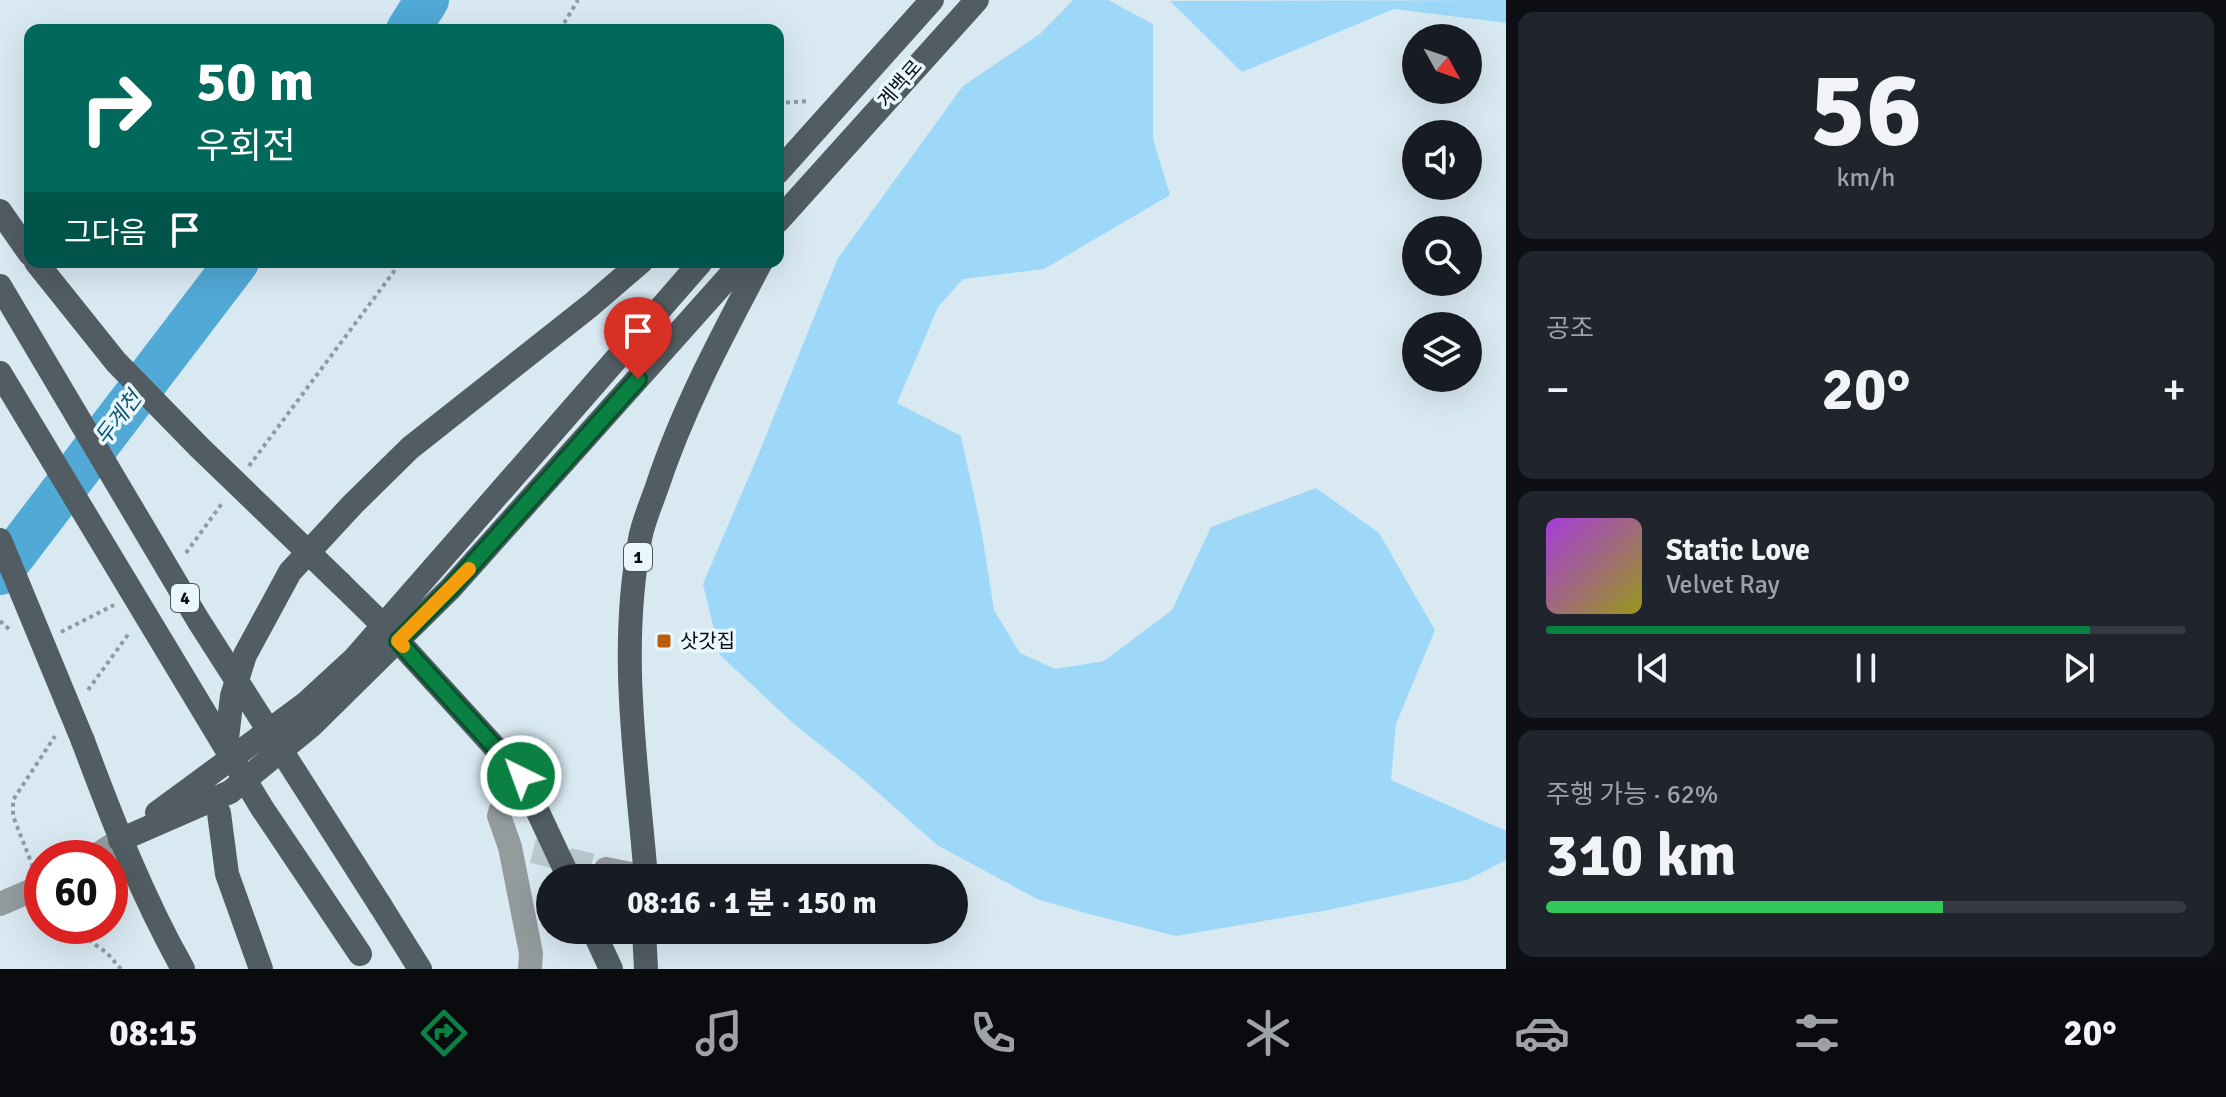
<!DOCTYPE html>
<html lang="ko">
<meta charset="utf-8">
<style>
:root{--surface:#171b24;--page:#20242c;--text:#f1f3f6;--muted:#9ea1a6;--line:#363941;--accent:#0b8043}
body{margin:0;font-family:Signika,"Noto Sans KR",sans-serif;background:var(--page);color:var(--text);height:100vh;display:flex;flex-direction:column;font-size:30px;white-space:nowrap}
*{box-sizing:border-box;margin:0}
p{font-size:26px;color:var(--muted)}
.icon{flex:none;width:44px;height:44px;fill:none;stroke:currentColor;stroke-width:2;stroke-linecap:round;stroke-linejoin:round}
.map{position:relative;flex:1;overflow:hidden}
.panel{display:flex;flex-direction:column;gap:12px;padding:12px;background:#0d0f14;width:720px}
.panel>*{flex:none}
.hud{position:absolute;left:24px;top:24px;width:760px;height:244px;border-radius:16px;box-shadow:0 8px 32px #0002;background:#00695c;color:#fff;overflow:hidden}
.needle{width:52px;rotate:130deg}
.buttons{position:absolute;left:1402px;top:24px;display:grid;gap:16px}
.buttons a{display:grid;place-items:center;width:80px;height:80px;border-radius:50%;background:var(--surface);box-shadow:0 8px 32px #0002;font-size:40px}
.speed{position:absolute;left:24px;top:840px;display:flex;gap:16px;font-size:40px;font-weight:700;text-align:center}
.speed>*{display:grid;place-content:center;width:104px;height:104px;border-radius:50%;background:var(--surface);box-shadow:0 8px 32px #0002;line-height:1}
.speed .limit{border:12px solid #d22;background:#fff;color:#111}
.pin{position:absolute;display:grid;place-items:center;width:68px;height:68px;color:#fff;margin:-82px -34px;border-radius:50% 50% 50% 0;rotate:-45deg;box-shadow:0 0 8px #0007}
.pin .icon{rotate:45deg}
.me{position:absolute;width:88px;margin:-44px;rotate:318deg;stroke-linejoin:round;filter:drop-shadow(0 0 6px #0008)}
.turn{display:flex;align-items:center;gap:28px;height:168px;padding:0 40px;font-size:36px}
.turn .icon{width:104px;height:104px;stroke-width:2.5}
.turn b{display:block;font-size:56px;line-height:68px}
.then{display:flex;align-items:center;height:76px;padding:0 40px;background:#0003;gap:16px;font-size:30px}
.big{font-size:60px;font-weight:800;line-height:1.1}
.panel .widget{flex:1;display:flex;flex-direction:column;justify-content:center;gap:12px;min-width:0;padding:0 28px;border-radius:16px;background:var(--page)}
.panel .dial{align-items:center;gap:0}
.dial b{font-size:104px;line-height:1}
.song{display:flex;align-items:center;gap:24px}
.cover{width:96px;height:96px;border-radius:12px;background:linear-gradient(135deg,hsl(280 70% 55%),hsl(60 70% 35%))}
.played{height:8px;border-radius:4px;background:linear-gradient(90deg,var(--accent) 85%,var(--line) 85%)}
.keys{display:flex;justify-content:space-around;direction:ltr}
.heat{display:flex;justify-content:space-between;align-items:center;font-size:44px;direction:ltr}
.charge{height:12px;border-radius:6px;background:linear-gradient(90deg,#34c759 62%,var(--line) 0)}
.trip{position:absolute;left:536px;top:864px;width:432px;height:80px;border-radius:40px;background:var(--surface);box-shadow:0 8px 32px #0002;font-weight:800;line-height:80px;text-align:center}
.dock{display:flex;height:128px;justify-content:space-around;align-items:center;background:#090b0e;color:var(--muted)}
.dock .icon{width:56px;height:56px}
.dock .active{color:var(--accent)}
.dock b{font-size:36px;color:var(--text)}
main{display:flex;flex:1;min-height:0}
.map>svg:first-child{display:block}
.green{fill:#9dd8f9}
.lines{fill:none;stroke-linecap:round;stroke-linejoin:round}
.river{stroke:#51a9d6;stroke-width:44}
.minor-tunnel{stroke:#bac8d0;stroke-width:24;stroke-dasharray:24 12;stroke-linecap:butt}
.path{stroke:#8f9ba2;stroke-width:4;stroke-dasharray:4 4;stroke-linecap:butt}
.minor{stroke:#949b9e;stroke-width:24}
.major{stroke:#515d63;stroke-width:24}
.minor-bridge{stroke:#949b9e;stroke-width:24}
.major-bridge{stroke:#515d63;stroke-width:24}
.route-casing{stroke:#07532c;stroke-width:20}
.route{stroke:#0b8043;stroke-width:14}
.slow{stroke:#f59e0b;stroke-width:14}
.poi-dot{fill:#ba5e08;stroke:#e9f6fd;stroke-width:3}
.labels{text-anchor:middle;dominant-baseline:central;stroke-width:7;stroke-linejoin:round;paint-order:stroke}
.shield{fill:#e9f6fd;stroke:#4c5458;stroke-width:2}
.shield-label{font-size:18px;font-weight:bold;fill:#090e11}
.street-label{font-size:20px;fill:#090e11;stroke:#e9f6fd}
.poi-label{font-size:20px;fill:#090e11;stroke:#e9f6fd;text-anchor:start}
.water-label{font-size:22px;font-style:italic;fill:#0d5473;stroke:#e9f6fd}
</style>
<main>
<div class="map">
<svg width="1506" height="969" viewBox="0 0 1506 969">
<rect width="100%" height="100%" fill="#d9e9f2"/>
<!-- green -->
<path class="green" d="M1073,0H1108L1153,24V139L1170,195L1044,269L963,279L938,307L897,403L961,436L981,528L994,610L1020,653L1055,669L1104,661L1172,610L1211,527L1316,488L1379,533L1435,630L1396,724L1391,780L1506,831V860L1467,880L1328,910L1176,936L1085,913L1037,899L937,845L858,775L794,724L720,655L703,584L759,453L838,258L963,86L1041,33Z
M1506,0V23L1394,9L1242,72L1170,1Z"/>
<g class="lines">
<!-- river -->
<path class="river" d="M408,30L427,0
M0,573L237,262"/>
<!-- minor-tunnel -->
<path class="minor-tunnel" d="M533,851L606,869"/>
<!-- path -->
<path class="path" d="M560,30L578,0
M778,103L808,101
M249,466L401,262
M186,553L223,502
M0,621L10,630
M61,632L114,605
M88,690L130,632
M33,867L13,816V800L55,736
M69,926L107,953L121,969"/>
<!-- minor -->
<path class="minor" d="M521,776L506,795L499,816L510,847L531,953L530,969
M92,858L120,840
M606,869L646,877"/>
<!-- major -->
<path class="major" d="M778,172L932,0
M0,211L30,254
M778,221L977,0
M340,583L389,631L521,776L569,878
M83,741C112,819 142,896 183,969
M226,747L232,696L245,655L290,572L353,504L410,448L591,305L641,262
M157,813L305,704L355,658L701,262
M219,813L227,874L261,969
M120,840L230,792L311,726L450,589L742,262
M646,878C637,766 618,651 640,539C643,522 651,504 657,487C683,408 722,336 761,262
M380,905L420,969
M593,930L611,969
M644,930L646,969"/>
<!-- minor-bridge -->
<path class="minor-bridge" d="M0,904L42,886"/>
<!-- major-bridge -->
<path class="major-bridge" d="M36,262L116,362L199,447L340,583
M0,286L198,620L380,905
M0,373L262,808L360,954
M0,540L83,741"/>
</g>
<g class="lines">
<defs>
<path id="route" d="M521,776L398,641L450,589L638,379"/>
</defs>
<!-- route casing -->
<use href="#route" class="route-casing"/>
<!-- route -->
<use href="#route" class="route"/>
<!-- slow -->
<path class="slow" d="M403,646L398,641L469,569"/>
</g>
<!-- markers -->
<rect class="poi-dot" x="656" y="633" width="16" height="16" rx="4"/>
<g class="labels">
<!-- shield labels -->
<g class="shield">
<rect x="624" y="543" width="28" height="28" rx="6"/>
<rect x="171" y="584" width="28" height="28" rx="6"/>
</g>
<g class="shield-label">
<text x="638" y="557">1</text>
<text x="185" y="598">4</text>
</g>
<!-- street labels -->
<g class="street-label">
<text transform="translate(900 84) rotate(-49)">계백로</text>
</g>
<!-- poi labels -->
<g class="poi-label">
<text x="680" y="641">삿갓집</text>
</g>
<!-- water labels -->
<g class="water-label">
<text transform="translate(118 418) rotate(-53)">두계천</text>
</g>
</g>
</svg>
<div class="buttons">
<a><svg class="needle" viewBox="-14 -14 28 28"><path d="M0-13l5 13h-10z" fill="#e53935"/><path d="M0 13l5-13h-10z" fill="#9ea1a6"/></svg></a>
<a><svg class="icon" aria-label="sound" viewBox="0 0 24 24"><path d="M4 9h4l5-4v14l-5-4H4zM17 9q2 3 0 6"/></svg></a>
<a><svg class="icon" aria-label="search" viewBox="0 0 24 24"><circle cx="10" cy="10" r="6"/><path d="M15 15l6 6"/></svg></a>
<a><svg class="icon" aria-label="layers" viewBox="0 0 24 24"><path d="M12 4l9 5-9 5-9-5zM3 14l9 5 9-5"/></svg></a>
</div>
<div class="speed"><div class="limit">60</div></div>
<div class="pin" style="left:638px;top:379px;background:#d93025"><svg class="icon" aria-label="arrive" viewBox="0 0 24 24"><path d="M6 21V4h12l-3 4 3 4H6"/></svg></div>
<svg class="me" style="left:521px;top:776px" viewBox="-20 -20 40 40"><circle r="17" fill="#0b8043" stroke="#fff" stroke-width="3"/><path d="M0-11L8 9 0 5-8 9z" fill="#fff"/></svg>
<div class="trip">08:16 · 1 분 · 150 m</div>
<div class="hud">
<div class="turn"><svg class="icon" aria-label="right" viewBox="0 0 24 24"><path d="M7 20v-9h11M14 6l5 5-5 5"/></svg><div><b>50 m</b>우회전</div></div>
<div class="then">그다음<svg class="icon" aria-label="arrive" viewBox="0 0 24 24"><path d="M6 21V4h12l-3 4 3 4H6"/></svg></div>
</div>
</div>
<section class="panel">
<div class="widget dial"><b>56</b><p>km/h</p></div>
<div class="widget"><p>공조</p>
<div class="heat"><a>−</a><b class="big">20°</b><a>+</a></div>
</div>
<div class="widget">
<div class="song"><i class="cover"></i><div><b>Static Love</b><p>Velvet Ray</p></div></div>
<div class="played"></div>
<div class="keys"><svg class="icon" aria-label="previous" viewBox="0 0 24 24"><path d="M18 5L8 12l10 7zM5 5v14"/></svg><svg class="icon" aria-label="pause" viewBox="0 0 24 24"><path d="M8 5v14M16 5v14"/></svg><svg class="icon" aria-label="next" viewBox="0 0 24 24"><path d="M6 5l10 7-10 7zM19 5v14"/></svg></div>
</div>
<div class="widget"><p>주행 가능 · 62%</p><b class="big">310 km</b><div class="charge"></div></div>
</section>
</main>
<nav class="dock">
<b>08:15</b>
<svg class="icon active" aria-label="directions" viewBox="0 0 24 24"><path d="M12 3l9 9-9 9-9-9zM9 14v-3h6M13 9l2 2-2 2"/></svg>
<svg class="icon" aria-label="music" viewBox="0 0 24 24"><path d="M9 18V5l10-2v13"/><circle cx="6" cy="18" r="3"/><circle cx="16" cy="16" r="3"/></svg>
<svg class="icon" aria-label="phone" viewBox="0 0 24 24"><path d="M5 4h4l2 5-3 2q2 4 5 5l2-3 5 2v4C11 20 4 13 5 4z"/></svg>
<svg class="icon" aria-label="climate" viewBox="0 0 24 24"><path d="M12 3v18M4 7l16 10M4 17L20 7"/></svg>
<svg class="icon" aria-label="car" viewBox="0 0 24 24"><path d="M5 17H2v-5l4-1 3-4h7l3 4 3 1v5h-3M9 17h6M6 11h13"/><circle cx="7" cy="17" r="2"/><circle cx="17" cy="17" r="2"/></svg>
<svg class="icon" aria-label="filters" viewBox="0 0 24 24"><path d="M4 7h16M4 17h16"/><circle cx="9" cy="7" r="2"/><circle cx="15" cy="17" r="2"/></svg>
<b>20°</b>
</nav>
